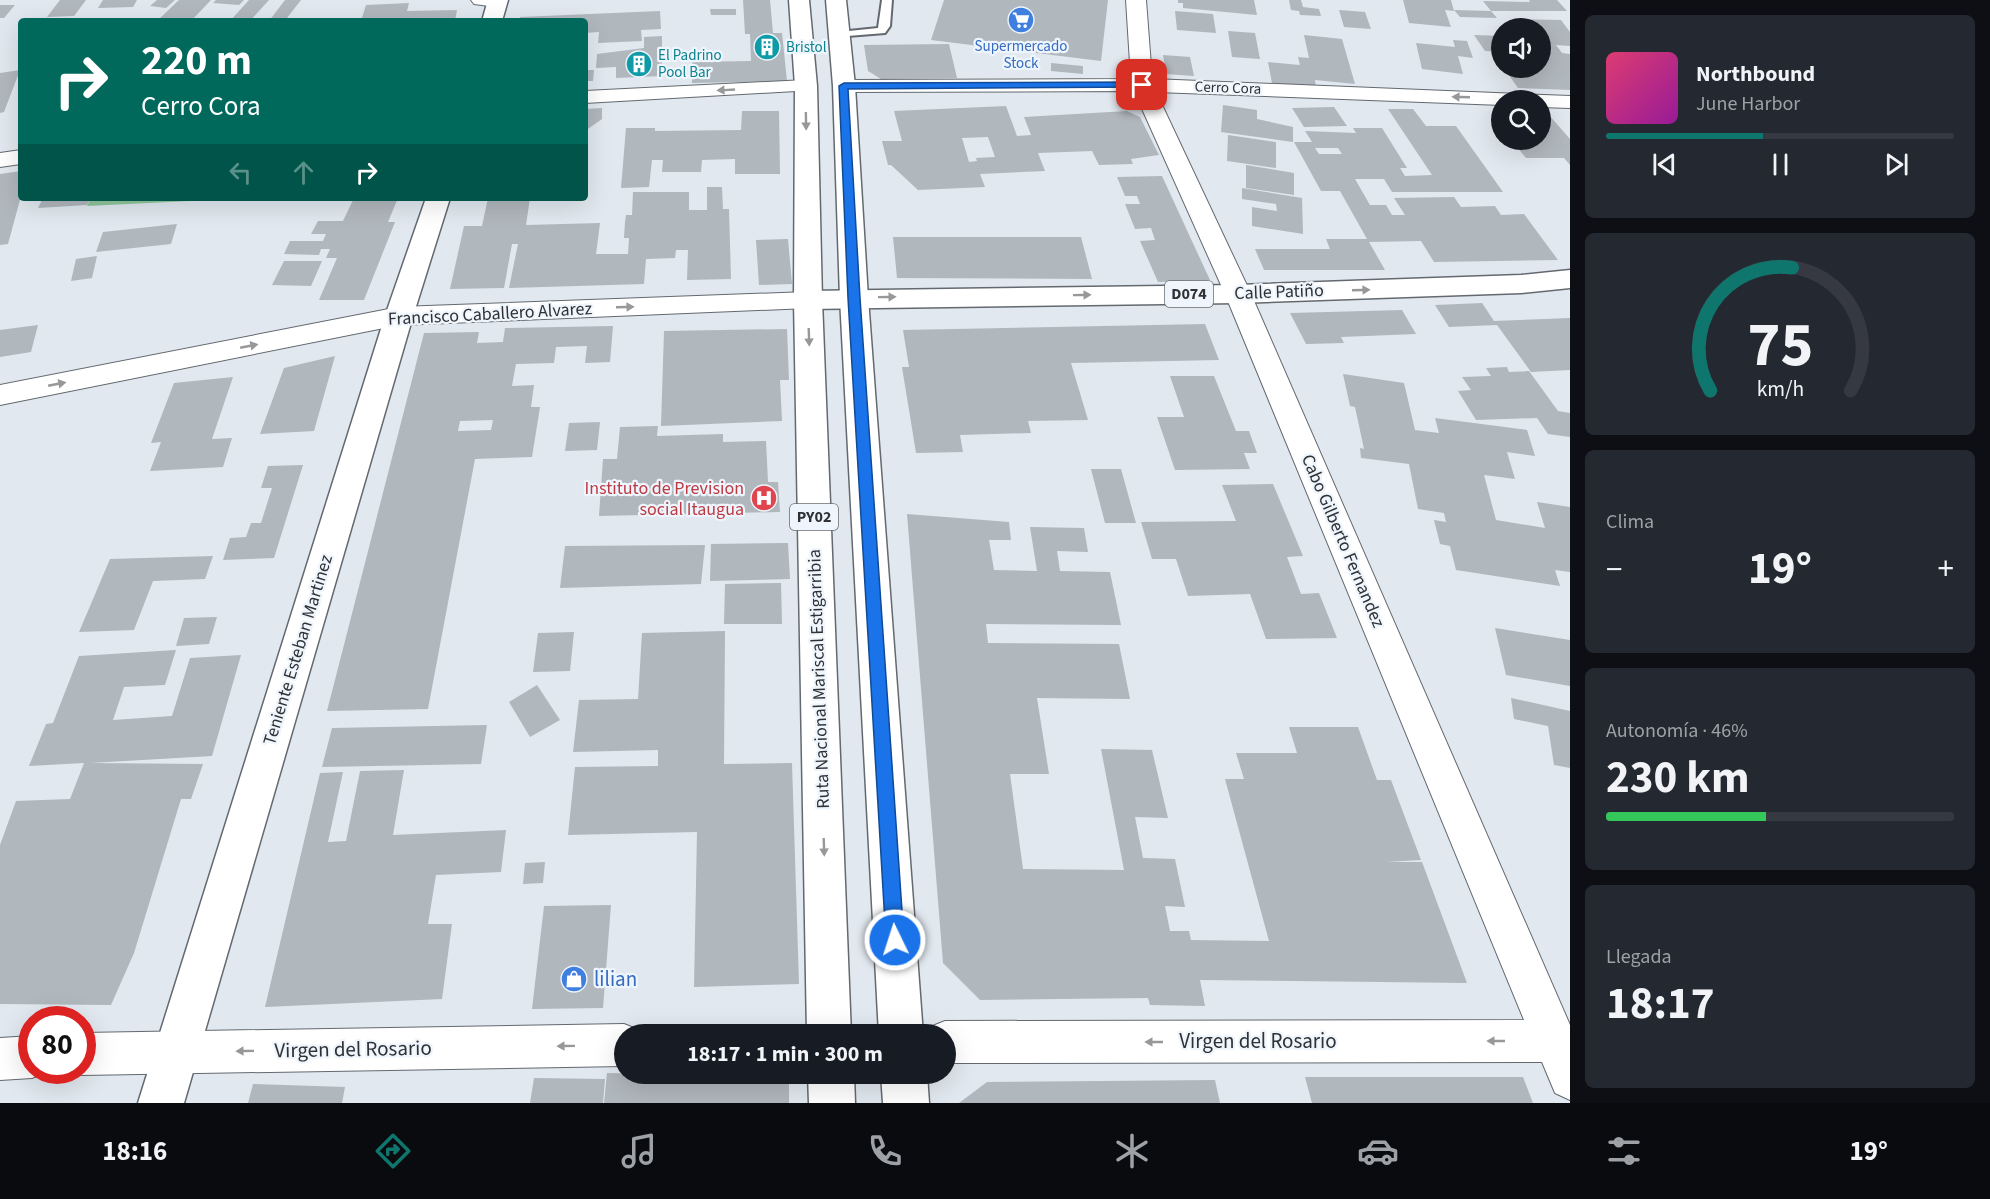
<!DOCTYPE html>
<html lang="es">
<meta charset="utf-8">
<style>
:root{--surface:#171b24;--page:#242831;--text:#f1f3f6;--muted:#9ea1a6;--line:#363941;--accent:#0f766e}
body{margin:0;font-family:"Source Sans 3",sans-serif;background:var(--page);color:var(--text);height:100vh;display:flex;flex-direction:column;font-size:22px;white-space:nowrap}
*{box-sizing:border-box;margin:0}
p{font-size:20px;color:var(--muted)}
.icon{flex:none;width:33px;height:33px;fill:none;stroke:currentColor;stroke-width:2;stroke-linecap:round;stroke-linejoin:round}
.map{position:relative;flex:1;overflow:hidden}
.details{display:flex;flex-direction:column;gap:15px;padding:15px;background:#0d0f14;width:420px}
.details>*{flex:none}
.banner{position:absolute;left:18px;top:18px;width:570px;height:183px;border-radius:6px;box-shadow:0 6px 24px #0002;background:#00695c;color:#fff;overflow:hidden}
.buttons{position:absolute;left:1491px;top:18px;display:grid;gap:12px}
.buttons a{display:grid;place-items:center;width:60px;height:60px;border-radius:50%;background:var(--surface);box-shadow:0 6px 24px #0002;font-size:30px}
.speed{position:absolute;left:18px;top:1006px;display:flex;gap:12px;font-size:30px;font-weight:700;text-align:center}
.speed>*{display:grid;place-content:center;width:78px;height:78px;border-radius:50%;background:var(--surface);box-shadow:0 6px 24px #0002;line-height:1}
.speed .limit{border:9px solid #d22;background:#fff;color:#111}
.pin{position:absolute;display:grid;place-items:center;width:51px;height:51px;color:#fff;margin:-26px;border-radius:12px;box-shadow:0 3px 9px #0006}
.me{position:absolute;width:66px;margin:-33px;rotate:356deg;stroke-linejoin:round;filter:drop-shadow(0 0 4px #0008)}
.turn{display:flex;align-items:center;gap:21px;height:126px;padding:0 24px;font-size:27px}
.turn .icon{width:78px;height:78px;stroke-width:2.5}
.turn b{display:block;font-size:42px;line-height:51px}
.lanes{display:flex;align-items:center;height:57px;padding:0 24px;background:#0003;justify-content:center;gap:30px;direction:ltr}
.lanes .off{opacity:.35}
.big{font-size:45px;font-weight:700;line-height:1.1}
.details .tile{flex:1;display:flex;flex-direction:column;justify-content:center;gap:9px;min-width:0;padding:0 21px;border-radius:9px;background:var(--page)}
.details .dial{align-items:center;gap:0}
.dial svg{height:156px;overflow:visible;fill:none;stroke:var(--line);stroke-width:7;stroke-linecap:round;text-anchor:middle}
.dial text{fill:var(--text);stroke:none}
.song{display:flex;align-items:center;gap:18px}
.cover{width:72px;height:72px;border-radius:9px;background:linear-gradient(135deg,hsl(340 70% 55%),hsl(300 70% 35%))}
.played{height:6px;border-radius:3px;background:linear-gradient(90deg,var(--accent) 45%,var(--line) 45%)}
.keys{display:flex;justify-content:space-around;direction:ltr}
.heat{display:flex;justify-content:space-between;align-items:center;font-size:33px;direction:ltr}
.charge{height:9px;border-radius:4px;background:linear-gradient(90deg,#34c759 46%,var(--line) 0)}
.trip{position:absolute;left:614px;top:1024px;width:342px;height:60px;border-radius:30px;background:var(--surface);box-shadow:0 6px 24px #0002;font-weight:700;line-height:60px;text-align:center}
.tab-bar{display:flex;height:96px;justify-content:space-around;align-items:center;background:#090b0e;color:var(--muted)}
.tab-bar .icon{width:42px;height:42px}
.tab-bar .current{color:var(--accent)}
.tab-bar b{font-size:27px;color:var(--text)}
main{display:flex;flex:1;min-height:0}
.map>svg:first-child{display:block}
.green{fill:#8fc69b}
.building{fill:#b0b7bd;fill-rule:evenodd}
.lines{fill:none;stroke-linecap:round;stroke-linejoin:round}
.lane-casing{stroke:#63696f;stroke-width:4}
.street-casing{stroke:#63696f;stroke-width:2}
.secondary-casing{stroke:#63696f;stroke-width:3}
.primary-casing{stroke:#63696f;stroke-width:3}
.highway-casing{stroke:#63696f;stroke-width:3}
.lane{fill:#fff;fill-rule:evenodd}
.street{fill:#fff;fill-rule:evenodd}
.secondary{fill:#fff;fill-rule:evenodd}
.primary{fill:#fff;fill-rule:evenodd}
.highway{fill:#fff;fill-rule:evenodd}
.oneway{fill:#97989a}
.route{fill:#1a73e8;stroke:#114b97;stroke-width:1.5}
.labels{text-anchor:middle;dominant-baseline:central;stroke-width:4.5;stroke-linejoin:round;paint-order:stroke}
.far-shop-label{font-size:15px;fill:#366cbe;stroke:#eef5fc}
.far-culture-label{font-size:15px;fill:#0d838f;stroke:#eef5fc;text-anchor:start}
.far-street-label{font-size:15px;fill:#2f3134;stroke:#eef5fc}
.shield{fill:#eef5fc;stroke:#686c70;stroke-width:1.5}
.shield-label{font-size:16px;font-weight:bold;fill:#2f3134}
.street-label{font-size:18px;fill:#2f3134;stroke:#eef5fc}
.health-label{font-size:18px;fill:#be3a42;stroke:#eef5fc;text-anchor:end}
.near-shop-label{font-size:21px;fill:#366cbe;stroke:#eef5fc;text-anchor:start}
.near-street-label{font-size:21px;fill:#2f3134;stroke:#eef5fc}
</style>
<main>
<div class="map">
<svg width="1570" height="1103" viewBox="0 0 1570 1103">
<rect width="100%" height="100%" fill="#e1e8ef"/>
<!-- green -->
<path class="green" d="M91,198H251L87,206Z"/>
<!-- building -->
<path class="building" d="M60,0H86L74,16L47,17Z
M103,0H137L133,7L98,8Z
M157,0H175L166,8L150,6Z
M179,0H211L191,21H157Z
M216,0H244L239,5L213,3Z
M249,0H269L250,21H230Z
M285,0H301L287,18L301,21H269Z
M743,0H770L773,33H782L787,81L692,83V62L751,61L750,34H745Z
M944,0H1108L1101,61L931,40Z
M1178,0H1254L1257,15L1183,8V3H1178Z
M1289,0H1301L1303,7L1319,9L1321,16L1300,15L1299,11L1291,10Z
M1403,0H1451L1454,11L1445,10L1451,27L1409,23Z
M1529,0H1557L1567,11H1491L1497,18L1460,17L1454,10L1491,11L1483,1L1530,2Z
M409,3L407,11L457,10L455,21H361L366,5Z
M0,5H15L4,18H0Z
M710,9H736V15H711Z
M1339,10L1365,12L1371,29L1344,27Z
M660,11L661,29L641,30L642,41L598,43L599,32L585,33V21H520V17Z
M1175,11L1213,14L1216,33L1177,30Z
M1512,19L1561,20L1570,32V46L1556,45L1562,53L1570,54V90L1518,88L1504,68H1540V28H1519Z
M1228,31L1255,33L1260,59L1232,57Z
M1304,35L1342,39L1355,84L1315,80L1316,88L1272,83L1268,62L1300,65L1298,57L1309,58Z
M1474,35L1502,36V52L1485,51Z
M662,36V76L616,78V67L596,68L597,54L644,48V37Z
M1453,40L1467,41L1473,58L1458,56L1463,74L1422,69L1416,43L1455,47Z
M949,44L957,78L881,79L868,71L864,45Z
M1163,55L1190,57L1194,76L1166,74Z
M1051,63L1083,66V74L1051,71Z
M20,70L4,112L0,113V73Z
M585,70H594L593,81H585Z
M1223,105L1257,110V119L1293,127V142L1221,132Z
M1006,106L1017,136L1031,135L1024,117L1127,111L1140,117L1159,155L1131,159L1133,164L1099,165L1092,151L1038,153L1045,171L980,174L985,187L918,190L891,165H888L882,141H902L894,111ZM988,137L995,157L976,158L977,161L969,162L962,138Z
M1334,107L1347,126L1304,127L1292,108Z
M602,108V119L585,131V109Z
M1388,109H1413L1426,126H1456L1503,192H1392L1384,179H1355L1370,205H1386L1392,215H1405L1394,198L1454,197L1461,207L1495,206L1501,215L1524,214L1558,260L1434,262L1421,241L1369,242L1385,270H1264L1255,249H1330L1326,239H1367L1340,191H1321L1294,142H1312L1305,131L1356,133L1353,128H1382L1407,168H1400L1405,176L1432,175ZM1315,148H1338L1342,154H1319Z
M742,111H779L780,174H735V159L702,160L701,172H662L663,160H652L649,187L621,188L626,128H655V131L741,130Z
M1540,115H1549L1570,139V165L1564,158H1526L1511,140H1540Z
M1228,135L1276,142V168L1227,161Z
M1246,165L1294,173V195L1246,188Z
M21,171V196L8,244L0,245V174Z
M1162,176L1191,239L1210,280L1158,282L1140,241L1155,240L1151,228L1135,229L1125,204H1140L1137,196H1125L1117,177Z
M707,187H722L723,209H729L731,279L687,280L688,250H676L675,258L646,259L644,284L509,288L518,244H512L504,288L450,289L464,226H482L488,198H530L526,225L600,223L596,254H628L629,238H624L625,222L626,215H632L633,192H689V210H707Z
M1242,188L1302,198L1303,234L1252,226V207L1277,211L1276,204L1242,199Z
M43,198H91L87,205L38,208Z
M354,198H398L388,222H395L364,300H319L337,258H326L330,249H321L319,255L284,254L290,241H323L326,234H311L318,221H343Z
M177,224L171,244L96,252L103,232Z
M893,237H1081L1092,279L897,278Z
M788,239L792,284L759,285L756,240Z
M97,256L92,278L71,281L76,259Z
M284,261H322L311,286L272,285Z
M1482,303L1494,321L1570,318V370L1531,372L1497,325L1449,327L1435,305Z
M1402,310L1416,334L1341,337L1344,343L1306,344L1290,313Z
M1205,324L1219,360L1071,363L1088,420L1028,421L1031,433L960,435L963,452L916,453L902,367H909L903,330Z
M38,325L31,352L0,357V330Z
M613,326L610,362L585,363L587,346L556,347L554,363L516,364L512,386L534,385L531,407H540L532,457L475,459L428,709L327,711L424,333L479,332L477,343L503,342L505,328ZM493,420L491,430L458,431L460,421Z
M787,329L789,380H780L782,421L661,426L664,331Z
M335,356L314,431L260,434L284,368Z
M1507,367L1509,372L1529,371L1558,411L1570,413V437L1548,434L1537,418L1476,420L1458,391L1471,390L1462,377L1491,376L1486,368Z
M1343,374L1404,383L1415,430L1439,433L1435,418L1527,430L1535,456L1507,452L1515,479L1484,475L1496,520L1545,528L1537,502L1570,507V572L1555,570L1560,586L1456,570L1450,546L1440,544L1434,520L1446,522L1444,513L1418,509L1409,464L1361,458L1360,448L1364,449L1355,407L1350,406Z
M1170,376H1214L1236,431H1249L1257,453H1244L1250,469L1175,470L1157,417H1184Z
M233,377L212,439L232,438L223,467L150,471L161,442L151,443L174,383Z
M600,422L597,450L565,451L569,423Z
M658,426L657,436L723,434V442L766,441L768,482H778L780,512L599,516L603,459H617L620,427Z
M303,465L274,558L223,560L230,538L246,537L251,523H261L272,488H261L268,466Z
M1091,469H1121L1136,523H1105Z
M1273,484L1303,556L1287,557L1301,594L1319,593L1337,638L1266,639L1250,594L1188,596L1176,559H1152L1141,522L1236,521L1222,485Z
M907,514L1009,522L1011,540H989L994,570L1037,571L1030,527L1084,528L1088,552L1057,551L1060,571L1110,572L1121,625L986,624L988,643L1119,644L1130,699L1037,698L1049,774H1010L1023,869L1124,870L1101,749L1152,750L1168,818L1135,817L1143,858L1175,859L1185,907L1165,906L1170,931H1189L1191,940L1269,941L1225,779H1244L1236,753H1297L1289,727H1358L1377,780H1391L1421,860L1386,862H1422L1467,983L1200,980L1205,1006L1150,1005L1148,998L980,1000L943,963Z
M788,543L790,579L710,581L711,544Z
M705,545L701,584L560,588L565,546Z
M213,556L205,579L153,581L134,630L79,632L110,559Z
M781,583L782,624H724L725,584Z
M217,617L209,644L176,646L184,618Z
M1495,628L1570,640V686L1506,675Z
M725,631L724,764L792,763L799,984L694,987L697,832L568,835L575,767L658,766V750L573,752L579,700L638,699L642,633Z
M574,632L570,671L533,672L538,633Z
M176,650L165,685L124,687L113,720L172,716L190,658L241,655L212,756L90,763L203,764L191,799H181L134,953L111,1005L0,1004V845L16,801L70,799L84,763L29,766L46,724L53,723L79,656Z
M537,685L560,720L530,737L509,702Z
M1511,698L1570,711V768L1554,765L1548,726L1514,719Z
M487,725L481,764L322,767L332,728Z
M404,770L393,835L506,830L501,872L436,875L428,924H452L442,999L265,1007L320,773L343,772L328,842L346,841L360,771Z
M545,862L543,883L523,884L525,863Z
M611,905L603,1008L532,1009L544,906Z
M607,1073L789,1077V1103H604Z
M1305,1077H1523L1533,1103H1312Z
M534,1078L605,1079L603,1103H530Z
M1215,1080L1220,1103H959L987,1082Z
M253,1084L345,1087L342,1103H248Z"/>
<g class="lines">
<defs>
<path id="lane" d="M882,0H892L890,26L885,33L835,37V33L839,32L878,28Z"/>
<path id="street" d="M471,0H506L507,1L504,5L497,7L474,4Z
M1126,0H1146L1152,79L1570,96V108L1540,107V100H1502V105L1156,92L1251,294L1570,1025V1100L1555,1093L1542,1062L945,1063V1035H927L930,1027L945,1021L1524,1020L1225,294L1134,91L844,92L837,90L834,86L837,82L844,80L1131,79Z
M806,80L813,82L816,86L813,90L585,103V91Z
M21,150V164L0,167V153Z
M808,292L817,294L821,300L817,306L808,308L399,325L0,405V385L399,307Z
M624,1024L639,1030L641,1035H624V1066L82,1075L71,1071H82V1033Z
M32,1036V1071L47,1072L32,1078L0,1080V1038Z"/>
<path id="secondary" d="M488,0H508L502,21H482Z
M426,198H450L413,316L184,1103H138L385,316Z"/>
<path id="primary" d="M1570,270V288L1521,293L1238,303L808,309L798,306L794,300L798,294L808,291L1238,285L1521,275Z"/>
<path id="highway" d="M789,0H809L817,86L822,300L851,1035H807L794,300L795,86Z
M826,0H846L855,86L868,298L923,1035H879L840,298L833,86Z
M808,1074H854L855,1103H809Z
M881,1074H927L929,1103H883Z"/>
</defs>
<!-- lane casing -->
<use href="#lane" class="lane-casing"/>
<!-- street casing -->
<use href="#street" class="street-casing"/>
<!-- secondary casing -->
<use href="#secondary" class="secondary-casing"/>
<!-- primary casing -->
<use href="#primary" class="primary-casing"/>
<!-- highway casing -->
<use href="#highway" class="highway-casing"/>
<!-- lane -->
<use href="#lane" class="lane"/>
<!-- street -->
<use href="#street" class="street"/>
<!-- secondary -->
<use href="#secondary" class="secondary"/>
<!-- primary -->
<use href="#primary" class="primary"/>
<!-- highway -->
<use href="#highway" class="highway"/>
</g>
<!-- one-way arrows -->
<defs><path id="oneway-solid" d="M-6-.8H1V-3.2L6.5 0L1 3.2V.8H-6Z" transform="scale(1.5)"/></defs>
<g class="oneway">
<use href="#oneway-solid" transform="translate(726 90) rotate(177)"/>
<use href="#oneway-solid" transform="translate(1461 97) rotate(-178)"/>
<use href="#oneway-solid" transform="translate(806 121) rotate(89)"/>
<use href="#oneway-solid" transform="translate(1361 290) rotate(-2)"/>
<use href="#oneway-solid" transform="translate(1082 295) rotate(-1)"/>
<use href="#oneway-solid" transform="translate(887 297) rotate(-1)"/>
<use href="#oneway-solid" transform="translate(625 307) rotate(-2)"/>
<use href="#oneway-solid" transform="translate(809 337) rotate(88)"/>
<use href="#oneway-solid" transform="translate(249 346) rotate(-11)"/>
<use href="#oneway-solid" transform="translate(57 384) rotate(-11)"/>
<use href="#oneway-solid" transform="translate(824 847) rotate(88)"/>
<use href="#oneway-solid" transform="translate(1496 1041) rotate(180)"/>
<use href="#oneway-solid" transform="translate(1154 1042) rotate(180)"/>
<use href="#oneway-solid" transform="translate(566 1046) rotate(179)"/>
<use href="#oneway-solid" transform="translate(245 1051) rotate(179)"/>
</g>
<!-- route -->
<path class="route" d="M1142,82L1147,85L1145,87L848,89L860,298L904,940L901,946L895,949L889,946L886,940L848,298L839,86L844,83Z"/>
<!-- icons -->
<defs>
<symbol id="supermarket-disc" viewBox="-11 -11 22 22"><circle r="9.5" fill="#3f7fe0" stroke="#eef5fc"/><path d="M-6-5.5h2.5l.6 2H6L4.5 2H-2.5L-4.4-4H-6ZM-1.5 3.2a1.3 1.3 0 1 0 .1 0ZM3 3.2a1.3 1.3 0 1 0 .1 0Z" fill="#fff"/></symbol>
<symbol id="building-disc" viewBox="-11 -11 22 22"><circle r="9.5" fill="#0f9aa8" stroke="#eef5fc"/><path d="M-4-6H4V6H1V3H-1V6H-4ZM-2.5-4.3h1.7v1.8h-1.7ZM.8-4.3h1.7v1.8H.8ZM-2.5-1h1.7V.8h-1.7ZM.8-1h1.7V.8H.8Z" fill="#fff"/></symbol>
<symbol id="hospital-disc" viewBox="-11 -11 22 22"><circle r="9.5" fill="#e0444e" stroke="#eef5fc"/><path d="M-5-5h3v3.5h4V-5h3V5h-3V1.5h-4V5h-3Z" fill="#fff"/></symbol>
<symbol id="shop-disc" viewBox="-11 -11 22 22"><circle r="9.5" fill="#3f7fe0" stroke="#eef5fc"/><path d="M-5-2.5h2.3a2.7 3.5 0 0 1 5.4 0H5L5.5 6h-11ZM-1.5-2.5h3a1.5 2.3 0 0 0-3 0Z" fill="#fff"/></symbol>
</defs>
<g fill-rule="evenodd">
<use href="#supermarket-disc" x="1006" y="5" width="30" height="30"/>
<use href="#building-disc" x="752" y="32" width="30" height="30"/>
<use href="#building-disc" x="624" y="49" width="30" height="30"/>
<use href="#hospital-disc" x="749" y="483" width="30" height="30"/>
<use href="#shop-disc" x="559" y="964" width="30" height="30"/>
</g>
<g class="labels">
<!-- far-shop labels -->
<g class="far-shop-label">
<text x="1021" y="46">Supermercado<tspan x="1021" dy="17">Stock</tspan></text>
</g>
<!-- far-culture labels -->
<g class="far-culture-label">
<text x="786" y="47">Bristol</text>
<text x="658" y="55">El Padrino<tspan x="658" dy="17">Pool Bar</tspan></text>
</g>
<!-- far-street labels -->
<g class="far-street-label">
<text transform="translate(1228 88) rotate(2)">Cerro Cora</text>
</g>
<!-- shield labels -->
<g class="shield">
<rect x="1165" y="281" width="48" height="26" rx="4.5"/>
<rect x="790" y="504" width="48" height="26" rx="4.5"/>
</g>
<g class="shield-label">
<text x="1189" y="294">D074</text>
<text x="814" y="517">PY02</text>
</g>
<!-- street labels -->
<g class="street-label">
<text transform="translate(1279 292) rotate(-2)">Calle Patiño</text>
<text transform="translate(490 314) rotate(-3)">Francisco Caballero Alvarez</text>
<text transform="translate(1343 541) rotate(67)">Cabo Gilberto Fernandez</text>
<text transform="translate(298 650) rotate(-73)">Teniente Esteban Martinez</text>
<text transform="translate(819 679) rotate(-92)">Ruta Nacional Mariscal Estigarribia</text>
</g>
<!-- health labels -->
<g class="health-label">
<text x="744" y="488">Instituto de Prevision<tspan x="744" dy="21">social Itaugua</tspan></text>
</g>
<!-- near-shop labels -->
<g class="near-shop-label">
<text x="594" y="979">lilian</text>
</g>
<!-- near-street labels -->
<g class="near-street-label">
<text x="1258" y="1041">Virgen del Rosario</text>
<text transform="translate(353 1049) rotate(-1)">Virgen del Rosario</text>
</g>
</g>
</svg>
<div class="buttons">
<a><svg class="icon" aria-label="sound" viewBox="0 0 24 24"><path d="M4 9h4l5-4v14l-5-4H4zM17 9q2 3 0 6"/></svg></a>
<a><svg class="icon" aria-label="search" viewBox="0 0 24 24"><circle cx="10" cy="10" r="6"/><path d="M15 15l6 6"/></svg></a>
</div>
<div class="speed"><div class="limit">80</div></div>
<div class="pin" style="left:1142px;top:85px;background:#d93025"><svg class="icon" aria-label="arrive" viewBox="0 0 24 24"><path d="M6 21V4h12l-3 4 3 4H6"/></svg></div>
<svg class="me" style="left:895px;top:940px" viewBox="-20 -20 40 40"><circle r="17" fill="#1a73e8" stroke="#fff" stroke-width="3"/><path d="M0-11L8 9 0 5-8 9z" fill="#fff"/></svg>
<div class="trip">18:17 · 1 min · 300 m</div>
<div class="banner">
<div class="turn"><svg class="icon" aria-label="right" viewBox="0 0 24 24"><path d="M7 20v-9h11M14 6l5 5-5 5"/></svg><div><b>220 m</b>Cerro Cora</div></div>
<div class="lanes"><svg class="icon off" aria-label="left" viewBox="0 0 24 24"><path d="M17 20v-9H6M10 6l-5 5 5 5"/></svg><svg class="icon off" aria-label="ahead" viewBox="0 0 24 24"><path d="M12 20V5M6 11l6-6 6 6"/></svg><svg class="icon" aria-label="right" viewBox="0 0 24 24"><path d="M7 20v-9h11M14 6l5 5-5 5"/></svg></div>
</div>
</div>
<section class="details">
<div class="tile">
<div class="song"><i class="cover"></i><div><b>Northbound</b><p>June Harbor</p></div></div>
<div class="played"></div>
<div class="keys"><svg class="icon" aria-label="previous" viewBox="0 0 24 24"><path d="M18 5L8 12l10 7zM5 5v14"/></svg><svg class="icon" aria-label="pause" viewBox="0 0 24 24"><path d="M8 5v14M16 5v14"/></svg><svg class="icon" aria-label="next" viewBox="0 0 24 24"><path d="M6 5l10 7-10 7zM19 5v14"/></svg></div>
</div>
<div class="tile dial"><svg viewBox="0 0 100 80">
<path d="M14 69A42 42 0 1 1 86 69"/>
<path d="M14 69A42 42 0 0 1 56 6" stroke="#0f766e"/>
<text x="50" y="56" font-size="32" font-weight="700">75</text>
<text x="50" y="72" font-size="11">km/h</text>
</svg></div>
<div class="tile"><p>Clima</p>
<div class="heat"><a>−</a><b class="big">19°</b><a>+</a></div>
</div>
<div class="tile"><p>Autonomía · 46%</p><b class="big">230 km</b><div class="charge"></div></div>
<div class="tile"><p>Llegada</p><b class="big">18:17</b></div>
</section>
</main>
<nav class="tab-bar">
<b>18:16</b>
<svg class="icon current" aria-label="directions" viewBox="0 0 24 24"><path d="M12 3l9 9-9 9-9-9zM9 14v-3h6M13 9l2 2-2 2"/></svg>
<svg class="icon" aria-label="music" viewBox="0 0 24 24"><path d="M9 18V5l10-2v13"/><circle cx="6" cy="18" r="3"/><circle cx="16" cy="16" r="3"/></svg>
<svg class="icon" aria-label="phone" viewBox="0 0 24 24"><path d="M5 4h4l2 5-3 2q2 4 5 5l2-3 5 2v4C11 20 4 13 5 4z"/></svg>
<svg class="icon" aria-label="climate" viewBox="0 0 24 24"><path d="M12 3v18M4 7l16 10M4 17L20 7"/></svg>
<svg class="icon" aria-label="car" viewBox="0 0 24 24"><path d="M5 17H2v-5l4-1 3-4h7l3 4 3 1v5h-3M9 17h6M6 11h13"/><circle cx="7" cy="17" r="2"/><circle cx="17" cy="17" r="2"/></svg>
<svg class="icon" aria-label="filters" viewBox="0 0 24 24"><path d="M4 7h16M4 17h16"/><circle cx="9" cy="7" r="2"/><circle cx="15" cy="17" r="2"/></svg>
<b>19°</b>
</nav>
